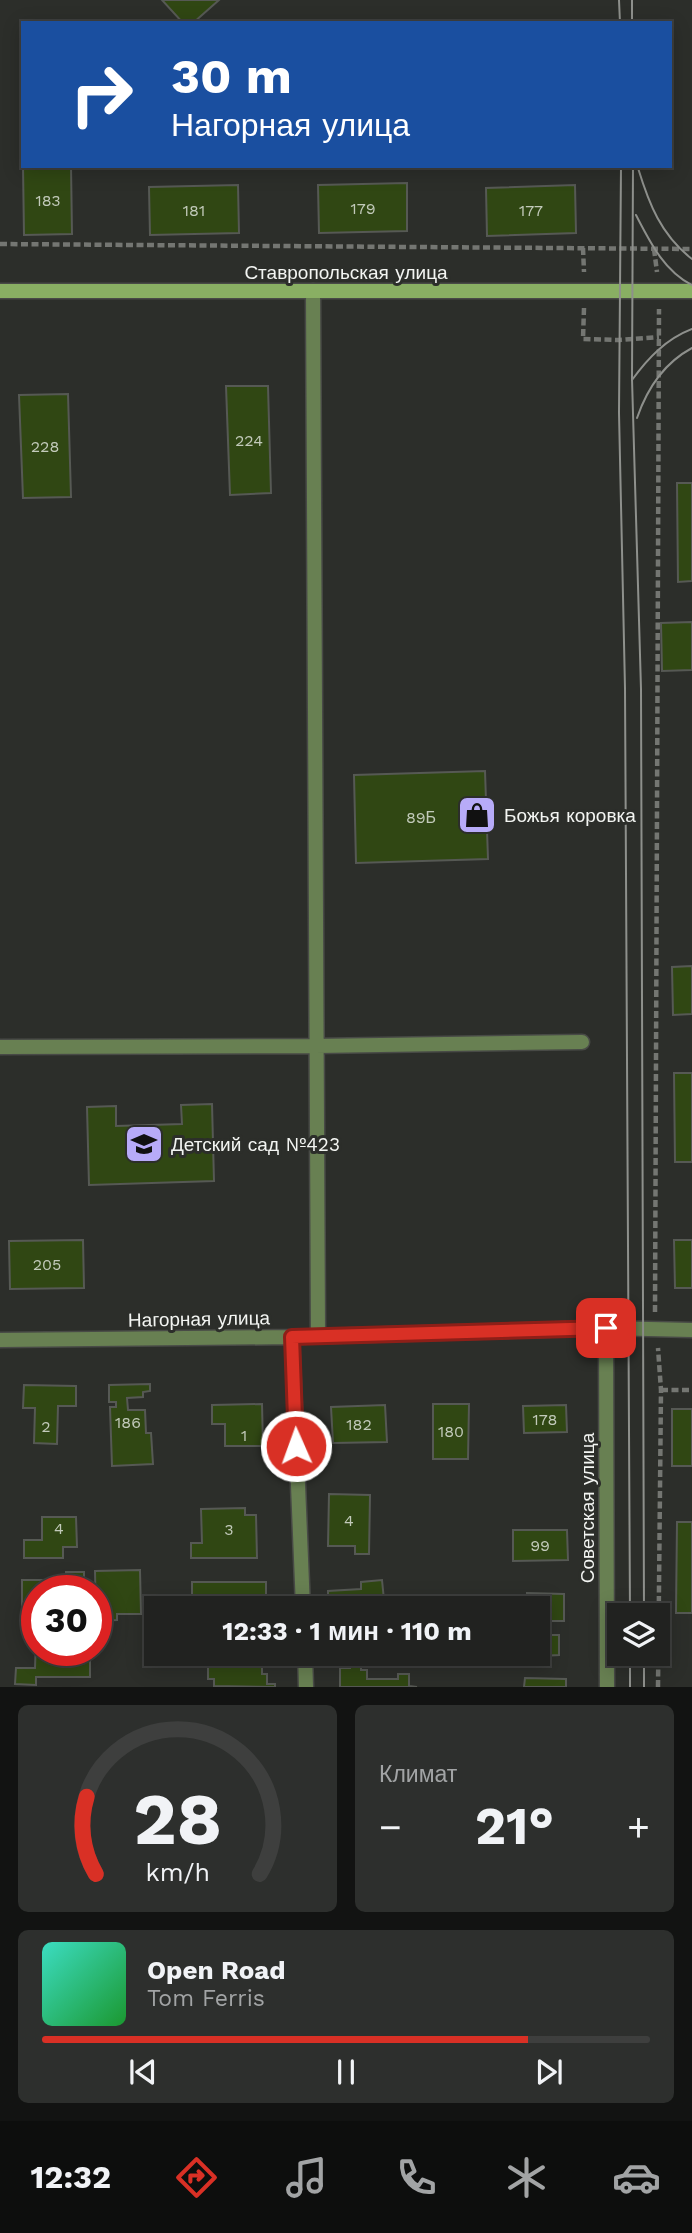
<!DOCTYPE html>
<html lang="ru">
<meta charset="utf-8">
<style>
:root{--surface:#212220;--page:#2d2f2d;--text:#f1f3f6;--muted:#a2a4a5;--line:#3e3f3e;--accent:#d93025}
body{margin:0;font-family:"Work Sans",sans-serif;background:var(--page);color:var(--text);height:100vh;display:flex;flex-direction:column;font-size:26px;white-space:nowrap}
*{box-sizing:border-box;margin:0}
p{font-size:23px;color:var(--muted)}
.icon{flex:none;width:38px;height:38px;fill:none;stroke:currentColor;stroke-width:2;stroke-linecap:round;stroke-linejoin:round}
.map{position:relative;height:1687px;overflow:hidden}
.drawer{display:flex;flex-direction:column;gap:18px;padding:18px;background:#121312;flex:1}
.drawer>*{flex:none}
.hud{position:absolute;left:21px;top:21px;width:651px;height:147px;border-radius:0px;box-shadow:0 4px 18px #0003,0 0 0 2px var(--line);background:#1a4fa0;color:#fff;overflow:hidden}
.tools{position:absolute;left:607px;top:1603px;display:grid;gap:14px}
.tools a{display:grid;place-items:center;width:63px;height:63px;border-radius:0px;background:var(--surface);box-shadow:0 4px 18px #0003,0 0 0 2px var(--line);font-size:35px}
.speed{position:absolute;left:21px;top:1575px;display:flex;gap:14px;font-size:35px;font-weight:700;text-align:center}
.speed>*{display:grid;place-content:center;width:91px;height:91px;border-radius:50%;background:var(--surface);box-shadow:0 4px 18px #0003,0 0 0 2px var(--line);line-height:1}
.speed .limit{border:10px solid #d22;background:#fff;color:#111}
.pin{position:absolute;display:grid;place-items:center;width:60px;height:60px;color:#fff;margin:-30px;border-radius:14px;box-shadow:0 4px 10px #0006}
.me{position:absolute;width:77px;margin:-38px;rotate:358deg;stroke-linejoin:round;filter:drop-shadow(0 0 5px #0008)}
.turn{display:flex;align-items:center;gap:24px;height:147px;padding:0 35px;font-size:32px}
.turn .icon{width:91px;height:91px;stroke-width:2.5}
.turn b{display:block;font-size:49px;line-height:60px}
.big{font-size:52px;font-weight:700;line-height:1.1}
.drawer .widget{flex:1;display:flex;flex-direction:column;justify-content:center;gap:10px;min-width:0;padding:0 24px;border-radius:10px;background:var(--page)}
.drawer .dial{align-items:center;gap:0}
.dial svg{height:182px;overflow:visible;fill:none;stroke:var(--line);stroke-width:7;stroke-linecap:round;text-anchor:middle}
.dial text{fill:var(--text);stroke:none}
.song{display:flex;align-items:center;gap:21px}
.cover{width:84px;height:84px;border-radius:10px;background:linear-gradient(135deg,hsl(170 70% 55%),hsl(130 70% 35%))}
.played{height:7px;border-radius:4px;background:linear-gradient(90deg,var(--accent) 80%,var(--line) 80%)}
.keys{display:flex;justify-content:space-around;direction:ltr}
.heat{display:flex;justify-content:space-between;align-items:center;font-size:38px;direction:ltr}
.drawer .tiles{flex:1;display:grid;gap:18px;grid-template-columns:1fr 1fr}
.widget:last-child{grid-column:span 2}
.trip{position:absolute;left:144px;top:1596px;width:406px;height:70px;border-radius:0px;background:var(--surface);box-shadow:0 4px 18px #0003,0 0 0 2px var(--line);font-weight:700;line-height:70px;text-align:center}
.dock{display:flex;height:112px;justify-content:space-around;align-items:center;background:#0d0e0d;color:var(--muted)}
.dock .icon{width:49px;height:49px}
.dock .current{color:var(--accent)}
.dock b{font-size:32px;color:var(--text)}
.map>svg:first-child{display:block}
.building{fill:#304713;stroke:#565954;stroke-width:2}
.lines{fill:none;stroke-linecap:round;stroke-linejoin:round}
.lane-casing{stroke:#484a46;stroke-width:17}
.street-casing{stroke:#484a46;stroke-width:17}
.secondary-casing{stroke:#484a46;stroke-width:17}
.path{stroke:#747672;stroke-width:4.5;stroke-dasharray:7 3.5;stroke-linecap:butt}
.lane{stroke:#688052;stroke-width:14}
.street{stroke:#688052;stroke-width:14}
.secondary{stroke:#89af63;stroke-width:14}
.tram{stroke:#8e908c;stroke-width:2}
.route-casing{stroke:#8d1f18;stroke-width:18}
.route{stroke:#d93025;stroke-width:12}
.labels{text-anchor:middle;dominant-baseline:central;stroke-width:6;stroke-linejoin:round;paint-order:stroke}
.number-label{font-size:16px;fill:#c2caba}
.street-label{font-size:19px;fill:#f3f5f2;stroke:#2c2e2a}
.poi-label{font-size:19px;fill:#f3f5f2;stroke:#2c2e2a;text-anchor:start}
</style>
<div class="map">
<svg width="692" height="1687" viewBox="0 0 692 1687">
<rect width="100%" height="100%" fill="#2c2e2a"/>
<!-- building -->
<path class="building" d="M162,0H219L193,23H183Z
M23,166H71L72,234L24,235Z
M407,183V231L319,233L318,185Z
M238,185L239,233L150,235L149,187Z
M575,185L576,233L487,236L486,188Z
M226,386H268L271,493L230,495Z
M68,394L71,497L23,498L19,395Z
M677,483H692V581L678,582Z
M692,622V670L662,671L661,623Z
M485,771L488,859L356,863L354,775Z
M692,966V1014L673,1015L672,967Z
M674,1073H692V1162H675Z
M212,1104L214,1181L89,1185L87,1107L116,1106V1126L182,1124L181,1105Z
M83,1240L84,1288L10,1289L9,1241Z
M674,1240H692V1288H675Z
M150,1384V1391L143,1392V1397L127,1398L128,1410H145L146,1433H151L153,1464L112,1466L110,1407H116V1402H109V1385Z
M24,1385L76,1386V1406H58L57,1444L34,1443L35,1408H23Z
M262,1404L263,1446H225V1424H212V1405Z
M433,1404H469L468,1459H433Z
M385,1405L387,1442L333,1443L331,1407Z
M566,1405L567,1432L524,1433L523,1406Z
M672,1409H692V1466H672Z
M329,1494L370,1495L369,1554H355V1546H328Z
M245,1508V1515H256L257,1558H191V1543H202L201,1509Z
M42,1517H76L77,1547H63V1558H24V1540H42Z
M677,1522H692V1613H676Z
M513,1530H567L568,1560L513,1561Z
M140,1570L141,1614H117V1620L96,1621L95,1571Z
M66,1572H84V1591H37V1618H22V1580H56V1590H66Z
M382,1580L384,1600L378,1601V1608H328V1591L361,1589V1582Z
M192,1582H266V1608H192Z
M527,1593L564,1594V1621H537V1608H527Z
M537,1635H559V1655L541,1656V1667H519V1654H537Z
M36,1638L37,1650H90V1677H36V1685L15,1684L16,1668H35Z
M223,1654H262V1674H267V1684H275V1687L214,1686V1679H208V1665L223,1666Z
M350,1660H361V1670H367V1679H398V1674H409V1686L417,1687H340V1668H350Z
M525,1678L566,1679V1687H524Z"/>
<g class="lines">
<defs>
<path id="lane" d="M313,291L318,1336
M0,1047L316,1046L582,1042"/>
<path id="street" d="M606,1328L607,1687
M292,1337L303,1608
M0,1340L292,1337L606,1328L692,1330
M305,1654L306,1687"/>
<path id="secondary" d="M0,291H692"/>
</defs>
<!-- lane casing -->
<use href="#lane" class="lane-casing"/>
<!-- street casing -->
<use href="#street" class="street-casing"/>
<!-- secondary casing -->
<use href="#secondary" class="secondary-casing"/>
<!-- path -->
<path class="path" d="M0,244L692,249
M583,248L584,272
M654,249L657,272
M584,308L583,339L619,340L659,337
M655,1312L659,309
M661,1390H692
M658,1687L661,1390L658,1348"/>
<!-- lane -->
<use href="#lane" class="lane"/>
<!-- street -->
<use href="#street" class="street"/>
<!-- secondary -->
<use href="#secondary" class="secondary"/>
<!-- tram -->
<path class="tram" d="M619,0L620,23
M632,0V23
M621,166L619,413L625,688L630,1615
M633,166L632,379L641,689L644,1615
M638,168C649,204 661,235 692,259
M636,215C650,242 664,271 692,285
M632,380C648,358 666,339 692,329
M637,418C647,389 664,363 692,348
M630,1654V1687
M644,1654V1687"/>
</g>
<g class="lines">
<defs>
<path id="route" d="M296,1446L292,1337L606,1328"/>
</defs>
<!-- route casing -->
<use href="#route" class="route-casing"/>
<!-- route -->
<use href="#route" class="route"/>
</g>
<!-- icons -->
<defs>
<symbol id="shop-square" viewBox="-11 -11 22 22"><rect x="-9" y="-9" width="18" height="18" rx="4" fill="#b7abf8" stroke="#2c2e2a"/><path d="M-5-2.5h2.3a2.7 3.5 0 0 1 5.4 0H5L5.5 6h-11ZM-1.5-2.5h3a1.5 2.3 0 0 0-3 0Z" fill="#111"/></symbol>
<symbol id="school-square" viewBox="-11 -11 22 22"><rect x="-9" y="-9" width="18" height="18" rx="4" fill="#b7abf8" stroke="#2c2e2a"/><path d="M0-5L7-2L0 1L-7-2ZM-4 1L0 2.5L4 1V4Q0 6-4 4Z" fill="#111"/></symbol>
</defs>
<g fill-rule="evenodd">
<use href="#shop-square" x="455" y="793" width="44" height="44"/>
<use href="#school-square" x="122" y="1122" width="44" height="44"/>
</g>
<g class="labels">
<!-- number labels -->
<g class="number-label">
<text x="48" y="200">183</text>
<text x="363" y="208">179</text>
<text x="194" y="210">181</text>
<text x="531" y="210">177</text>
<text x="249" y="440">224</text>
<text x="45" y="446">228</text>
<text x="421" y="817">89Б</text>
<text x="47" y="1264">205</text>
<text x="545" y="1419">178</text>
<text x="128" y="1422">186</text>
<text x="359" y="1424">182</text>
<text x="46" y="1426">2</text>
<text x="451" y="1431">180</text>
<text x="244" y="1435">1</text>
<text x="349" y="1520">4</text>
<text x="59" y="1528">4</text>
<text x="229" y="1529">3</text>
<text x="540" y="1545">99</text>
</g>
<!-- street labels -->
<g class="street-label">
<text x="346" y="272">Ставропольская улица</text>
<text transform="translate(199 1319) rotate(-1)">Нагорная улица</text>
<text transform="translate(587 1508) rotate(-90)">Советская улица</text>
</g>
<!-- poi labels -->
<g class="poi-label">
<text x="504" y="815">Божья коровка</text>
<text x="171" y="1144">Детский сад №423</text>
</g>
</g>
</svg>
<div class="tools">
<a><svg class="icon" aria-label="layers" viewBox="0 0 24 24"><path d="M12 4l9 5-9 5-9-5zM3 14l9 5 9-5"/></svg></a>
</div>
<div class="speed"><div class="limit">30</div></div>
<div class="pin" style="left:606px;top:1328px;background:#d93025"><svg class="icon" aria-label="arrive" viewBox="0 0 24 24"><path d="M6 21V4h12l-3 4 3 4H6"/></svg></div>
<svg class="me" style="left:296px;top:1446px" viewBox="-20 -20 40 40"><circle r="17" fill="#d93025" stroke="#fff" stroke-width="3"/><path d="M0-11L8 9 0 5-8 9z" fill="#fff"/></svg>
<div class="trip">12:33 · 1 мин · 110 m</div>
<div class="hud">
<div class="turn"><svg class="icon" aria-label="right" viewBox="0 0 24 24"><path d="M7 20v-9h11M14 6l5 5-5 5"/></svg><div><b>30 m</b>Нагорная улица</div></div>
</div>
</div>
<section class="drawer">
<div class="tiles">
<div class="widget dial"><svg viewBox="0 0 100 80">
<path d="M14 69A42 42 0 1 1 86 69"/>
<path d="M14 69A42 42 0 0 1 10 35" stroke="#d93025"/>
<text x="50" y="56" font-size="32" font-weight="700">28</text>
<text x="50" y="72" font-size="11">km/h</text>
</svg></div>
<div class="widget"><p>Климат</p>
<div class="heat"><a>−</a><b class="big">21°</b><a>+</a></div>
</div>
<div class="widget">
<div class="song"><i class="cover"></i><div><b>Open Road</b><p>Tom Ferris</p></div></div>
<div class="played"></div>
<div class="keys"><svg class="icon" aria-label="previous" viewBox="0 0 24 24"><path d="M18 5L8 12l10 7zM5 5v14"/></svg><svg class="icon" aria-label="pause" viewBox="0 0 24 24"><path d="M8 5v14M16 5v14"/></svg><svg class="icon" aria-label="next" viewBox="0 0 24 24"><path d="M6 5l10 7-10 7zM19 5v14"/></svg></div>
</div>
</div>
</section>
<nav class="dock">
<b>12:32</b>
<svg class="icon current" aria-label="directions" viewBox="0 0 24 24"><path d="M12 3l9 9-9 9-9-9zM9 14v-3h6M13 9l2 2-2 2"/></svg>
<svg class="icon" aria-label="music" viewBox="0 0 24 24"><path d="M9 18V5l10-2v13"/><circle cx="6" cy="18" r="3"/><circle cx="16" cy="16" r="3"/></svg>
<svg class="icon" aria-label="phone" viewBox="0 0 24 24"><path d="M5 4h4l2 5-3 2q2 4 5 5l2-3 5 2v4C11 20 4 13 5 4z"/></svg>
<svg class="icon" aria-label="climate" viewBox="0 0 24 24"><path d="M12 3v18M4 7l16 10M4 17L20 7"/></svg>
<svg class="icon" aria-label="car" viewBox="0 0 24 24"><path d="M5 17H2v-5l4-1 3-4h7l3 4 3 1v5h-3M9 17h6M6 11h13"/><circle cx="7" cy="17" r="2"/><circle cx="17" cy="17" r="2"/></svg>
</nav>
